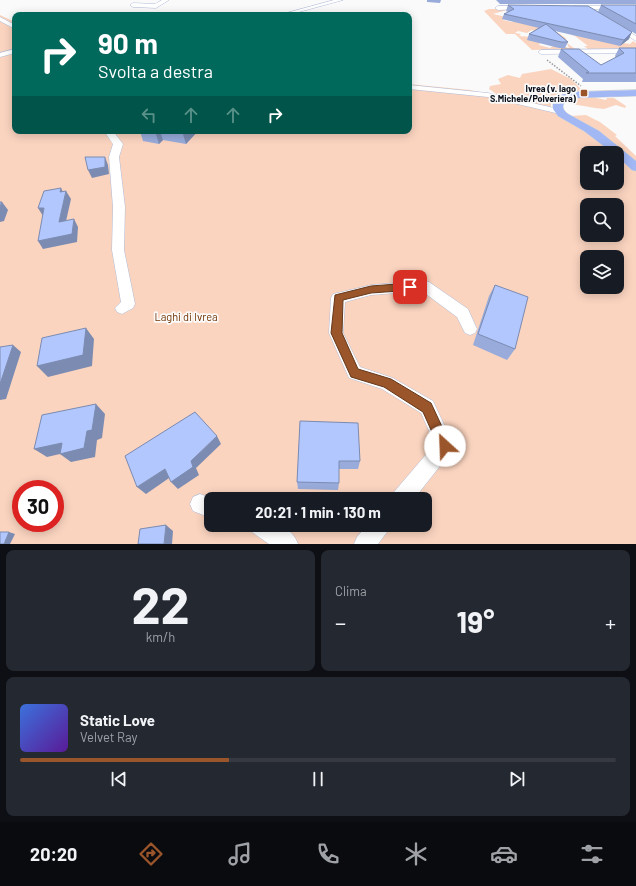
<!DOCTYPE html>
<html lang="it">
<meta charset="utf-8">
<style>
:root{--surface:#171b24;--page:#242831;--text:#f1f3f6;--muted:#9ea1a6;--line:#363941;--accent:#9a552a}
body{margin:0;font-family:Barlow,sans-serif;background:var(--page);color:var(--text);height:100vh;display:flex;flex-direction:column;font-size:15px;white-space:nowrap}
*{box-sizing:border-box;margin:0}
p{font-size:13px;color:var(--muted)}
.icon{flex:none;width:22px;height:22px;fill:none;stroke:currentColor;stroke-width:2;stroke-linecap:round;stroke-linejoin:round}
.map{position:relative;height:544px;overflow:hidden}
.sheet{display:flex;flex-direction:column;gap:6px;padding:6px;background:#0d0f14;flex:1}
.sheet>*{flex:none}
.banner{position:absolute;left:12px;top:12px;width:400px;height:122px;border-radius:8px;box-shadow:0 2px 10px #0003;background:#00695c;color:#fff;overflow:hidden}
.fabs{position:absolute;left:580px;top:146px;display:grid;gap:8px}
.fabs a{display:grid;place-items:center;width:44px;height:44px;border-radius:8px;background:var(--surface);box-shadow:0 2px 10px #0003;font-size:20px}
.speed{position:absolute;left:12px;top:480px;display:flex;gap:8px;font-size:20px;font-weight:700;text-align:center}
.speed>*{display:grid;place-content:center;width:52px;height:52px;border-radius:50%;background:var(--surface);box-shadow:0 2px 10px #0003;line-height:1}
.speed .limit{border:6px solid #d22;background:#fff;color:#111}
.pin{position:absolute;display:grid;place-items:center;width:34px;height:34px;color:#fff;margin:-17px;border-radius:8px;box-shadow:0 2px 6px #0006}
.me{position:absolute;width:44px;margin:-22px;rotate:335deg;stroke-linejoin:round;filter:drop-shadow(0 0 3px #0008)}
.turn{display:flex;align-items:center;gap:14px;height:84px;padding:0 20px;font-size:18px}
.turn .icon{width:52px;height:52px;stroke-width:2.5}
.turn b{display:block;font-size:28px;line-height:34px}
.lanes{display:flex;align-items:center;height:38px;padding:0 20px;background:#0003;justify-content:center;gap:20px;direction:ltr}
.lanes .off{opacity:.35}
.big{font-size:30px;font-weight:700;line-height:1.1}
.sheet .card{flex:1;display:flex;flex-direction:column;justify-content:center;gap:6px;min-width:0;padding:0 14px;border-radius:8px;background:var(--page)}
.sheet .dial{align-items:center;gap:0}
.dial b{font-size:52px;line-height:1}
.song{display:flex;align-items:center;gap:12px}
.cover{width:48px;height:48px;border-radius:6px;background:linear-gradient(135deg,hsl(220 70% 55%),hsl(270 70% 35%))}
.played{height:4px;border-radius:2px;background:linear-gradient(90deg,var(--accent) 35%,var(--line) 35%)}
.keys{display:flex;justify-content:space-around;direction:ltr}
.heat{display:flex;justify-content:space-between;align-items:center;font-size:22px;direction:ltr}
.sheet .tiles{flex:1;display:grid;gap:6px;grid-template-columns:1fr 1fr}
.card:last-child{grid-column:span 2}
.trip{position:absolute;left:204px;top:492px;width:228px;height:40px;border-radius:8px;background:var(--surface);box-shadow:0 2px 10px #0003;font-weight:700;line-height:40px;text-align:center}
.menu{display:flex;height:64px;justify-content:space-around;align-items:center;background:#090b0e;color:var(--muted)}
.menu .icon{width:28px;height:28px}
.menu .current{color:var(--accent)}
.menu b{font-size:18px;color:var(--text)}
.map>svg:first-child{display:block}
.green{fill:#fad4bf;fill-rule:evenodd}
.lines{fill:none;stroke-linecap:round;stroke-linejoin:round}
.minor-casing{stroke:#b0bcd8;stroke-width:1}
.major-casing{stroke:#d3d4d6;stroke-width:1}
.path{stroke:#999a9e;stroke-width:1.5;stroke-dasharray:1.5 1.5;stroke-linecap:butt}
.minor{fill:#fff;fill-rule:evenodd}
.major{fill:#a2b8f5;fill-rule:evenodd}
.wall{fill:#98abda}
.shaded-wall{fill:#7c8bb1}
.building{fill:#b1c7fd;stroke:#7c8bb1}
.route{fill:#9a552a;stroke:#64371b}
.poi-dot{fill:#9a552a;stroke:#fafafa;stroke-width:1.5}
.labels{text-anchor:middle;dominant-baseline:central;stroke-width:3.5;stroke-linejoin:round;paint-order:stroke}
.far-poi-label{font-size:9px;font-weight:bold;fill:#0c101a;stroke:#fafafa;text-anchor:end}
.park-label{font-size:11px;fill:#723301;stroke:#fafafa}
</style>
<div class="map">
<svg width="636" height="544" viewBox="0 0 636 544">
<rect width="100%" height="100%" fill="#fafafa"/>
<!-- green -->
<path class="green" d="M489,9H577L507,10L493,14L506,17L503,20L512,22L514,21L557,32L567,39L563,40L532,30L527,33L518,31L515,33L521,34L519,36L532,37L540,43L539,45L550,48L556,44L569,48L567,43L575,49L532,50L515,34H506L484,11Z
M0,15L15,22V131H409V84L470,90L499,96L489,89L490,86L501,84L498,79L508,75L520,78L522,74L551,69L571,79L584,92C573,92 558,90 551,100V106L550,108L571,116L586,115L600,122L617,135L615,136L636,156V544H0ZM587,153H617V183H587ZM587,205H617V235H587ZM587,257H617V287H587ZM21,489H55V523H21ZM211,499H425V525H211Z
M569,34L630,44L633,41L636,43V48L588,49L584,46H588L575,36Z
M587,96L606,100L607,98H614L626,106L625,108L616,105L604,109L595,108L572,104L566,100L573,97Z"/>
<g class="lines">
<defs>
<path id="minor" d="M162,0H169L156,8L133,7L130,5L133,3L155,4Z
M334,0H343L288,15H279Z
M524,6L526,7V9L498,10L495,8L498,6Z
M574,6H636V10L572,9V7Z
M0,17L15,25V29L0,21Z
M614,25H618L636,36V41L614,27Z
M15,49V53L0,57V53Z
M636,49V53L541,54L538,52L541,50Z
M409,85L488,93L563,110L564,112L560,114L488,97L409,89Z
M104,131H113L123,144L119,157L125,207L124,250L135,304L133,308L122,314L117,312L115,308L121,302L112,250L113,207L109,157L113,144Z
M424,281L429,282L468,309L477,329L475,333L470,335L465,333L457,317L422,291L371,295L345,302L343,333L360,367L393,378L433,401L454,446L451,452L414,499H391L394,492L435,444L421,413L382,389L349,378L329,333L331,298L333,294L371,285Z
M200,494L213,499H211V518L193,511L190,504L193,497Z
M249,525C268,525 290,522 298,544H269L252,532Z
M367,525H390L387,532L378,544H354L357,537Z"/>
<path id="major" d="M636,90V96L571,98C562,102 560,108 568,114L599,131L636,161V171L632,170L617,156V153H613L584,131L558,116L553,109V104L559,96L570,92Z"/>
</defs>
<!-- minor casing -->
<use href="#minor" class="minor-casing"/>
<!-- major casing -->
<use href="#major" class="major-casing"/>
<!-- path -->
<path class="path" d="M547,60L581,86"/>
<!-- minor -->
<use href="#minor" class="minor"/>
<!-- major -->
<use href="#major" class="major"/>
</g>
<!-- wall -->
<path class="wall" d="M427,0H441L440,3L427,2Z
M496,0H636V4H500Z
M508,5L629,39L620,46L555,31L568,42L565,48H559L527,40L529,34L539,28L502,19L504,14L508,12L506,11Z
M601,5H636V34L598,12Z
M619,48H636V82H582L583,79L558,57L561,49L601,65L616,58L615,56Z
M140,131H198L186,144L163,140L159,144L143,141Z
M495,285L515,349L507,360L473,345L489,296Z
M300,421L360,461L358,469H339V483L338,490L298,489L297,482Z"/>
<!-- shaded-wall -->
<path class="shaded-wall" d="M632,32L629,39L620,46L624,40Z
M155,131H160L163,140L159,144Z
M182,131H198L186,144Z
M105,157L108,165L109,174L92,178L88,170Z
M61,188L65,196L66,191L71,199L64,230L59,222L60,192Z
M2,202L8,210L4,221L0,222V207Z
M38,208H44L43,216Z
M74,219L78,227L77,242L43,249L38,241Z
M86,328L94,339L92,366L48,377L37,366Z
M13,345L21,352L6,399L0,400V384Z
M96,404L105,414L102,438L97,440L95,457L71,462L60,454L47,457L34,449L87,431Z
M217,436L221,444L196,468L199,475L178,489L171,482L191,461Z
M165,469L172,476L146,494L137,487Z
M166,525L173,531L172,544H164Z
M9,532L15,534L10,544H4Z"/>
<!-- building -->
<path class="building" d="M508,5L588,6L632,32L624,40L504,14L514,9Z
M601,5H636V24Z
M546,24L568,42H561L529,34Z
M619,48H636V73H586L589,72L561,49H579L601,65L624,53Z
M85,157H105V167L88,170Z
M61,188L60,192L66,191L59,222L74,219L72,234L38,241L44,208H38L44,191Z
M0,202H2L0,207Z
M495,285L528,297L515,349L478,334Z
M86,328L83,355L37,366L42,338Z
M13,345L0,384V347Z
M96,404L92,430L87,431L84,448L60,454L62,443L34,449L42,415Z
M195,412L217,436L191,461L193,467L171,482L165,469L137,487L125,456Z
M300,421L358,423L360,461H339V483L297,482Z
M166,525L164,544H138L140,529Z
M0,532H9L4,544H0Z"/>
<!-- route -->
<path class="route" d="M410,283L415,287L414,290L371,293L343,300L342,333L358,369L391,379L431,403L451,446L449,450L445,452L440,450L423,412L384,387L351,377L331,333L335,295L371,286Z"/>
<!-- markers -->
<rect class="poi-dot" x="580" y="89" width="8" height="8" rx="2"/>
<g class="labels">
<!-- far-poi labels -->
<g class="far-poi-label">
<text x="576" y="88">Ivrea (v. lago<tspan x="576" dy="10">S.Michele/Polveriera)</tspan></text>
</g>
<!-- park labels -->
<g class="park-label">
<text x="186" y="316">Laghi di Ivrea</text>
</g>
</g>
</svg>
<div class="fabs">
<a><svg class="icon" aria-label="sound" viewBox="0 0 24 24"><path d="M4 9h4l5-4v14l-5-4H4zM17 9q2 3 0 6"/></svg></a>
<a><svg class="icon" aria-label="search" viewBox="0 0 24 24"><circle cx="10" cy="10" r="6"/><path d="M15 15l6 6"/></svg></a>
<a><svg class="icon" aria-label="layers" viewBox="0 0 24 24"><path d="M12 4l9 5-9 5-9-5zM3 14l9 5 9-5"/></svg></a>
</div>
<div class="speed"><div class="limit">30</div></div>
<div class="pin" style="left:410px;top:287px;background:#d93025"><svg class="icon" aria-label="arrive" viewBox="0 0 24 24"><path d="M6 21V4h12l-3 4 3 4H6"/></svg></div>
<svg class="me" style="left:445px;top:446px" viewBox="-20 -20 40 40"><circle r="19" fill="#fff"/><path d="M0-13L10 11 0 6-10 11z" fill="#9a552a"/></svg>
<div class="trip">20:21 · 1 min · 130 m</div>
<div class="banner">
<div class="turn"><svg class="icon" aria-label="right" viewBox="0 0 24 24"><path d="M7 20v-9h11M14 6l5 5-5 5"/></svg><div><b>90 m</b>Svolta a destra</div></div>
<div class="lanes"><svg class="icon off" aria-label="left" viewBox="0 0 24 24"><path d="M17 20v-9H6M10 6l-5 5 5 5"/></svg><svg class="icon off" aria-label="ahead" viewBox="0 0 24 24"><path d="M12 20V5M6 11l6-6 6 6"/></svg><svg class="icon off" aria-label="ahead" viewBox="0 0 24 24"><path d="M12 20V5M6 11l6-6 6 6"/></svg><svg class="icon" aria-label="right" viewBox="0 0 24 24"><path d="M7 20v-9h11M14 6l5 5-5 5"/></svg></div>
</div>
</div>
<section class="sheet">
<div class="tiles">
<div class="card dial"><b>22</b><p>km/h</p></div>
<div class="card"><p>Clima</p>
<div class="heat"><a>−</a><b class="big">19°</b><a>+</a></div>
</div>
<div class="card">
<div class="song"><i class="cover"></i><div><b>Static Love</b><p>Velvet Ray</p></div></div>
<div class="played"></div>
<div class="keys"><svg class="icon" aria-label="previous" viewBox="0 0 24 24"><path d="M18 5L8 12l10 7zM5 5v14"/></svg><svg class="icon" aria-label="pause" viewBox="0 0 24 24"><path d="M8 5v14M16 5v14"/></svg><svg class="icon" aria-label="next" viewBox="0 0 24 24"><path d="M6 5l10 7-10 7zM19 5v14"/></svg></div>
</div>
</div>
</section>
<nav class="menu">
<b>20:20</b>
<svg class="icon current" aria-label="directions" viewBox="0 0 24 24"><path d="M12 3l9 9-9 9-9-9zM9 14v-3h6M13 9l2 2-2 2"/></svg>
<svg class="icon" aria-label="music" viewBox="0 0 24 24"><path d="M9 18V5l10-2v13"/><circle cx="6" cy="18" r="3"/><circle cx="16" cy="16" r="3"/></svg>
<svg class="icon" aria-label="phone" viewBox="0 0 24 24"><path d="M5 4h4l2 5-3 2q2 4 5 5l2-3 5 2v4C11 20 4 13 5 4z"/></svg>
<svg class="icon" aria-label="climate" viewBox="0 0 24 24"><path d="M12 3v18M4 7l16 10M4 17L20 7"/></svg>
<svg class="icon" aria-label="car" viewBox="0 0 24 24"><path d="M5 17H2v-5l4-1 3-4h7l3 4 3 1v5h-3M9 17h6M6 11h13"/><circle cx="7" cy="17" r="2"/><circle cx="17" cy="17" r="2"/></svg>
<svg class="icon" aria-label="filters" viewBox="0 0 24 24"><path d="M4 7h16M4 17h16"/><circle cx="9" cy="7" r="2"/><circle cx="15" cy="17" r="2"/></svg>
</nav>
